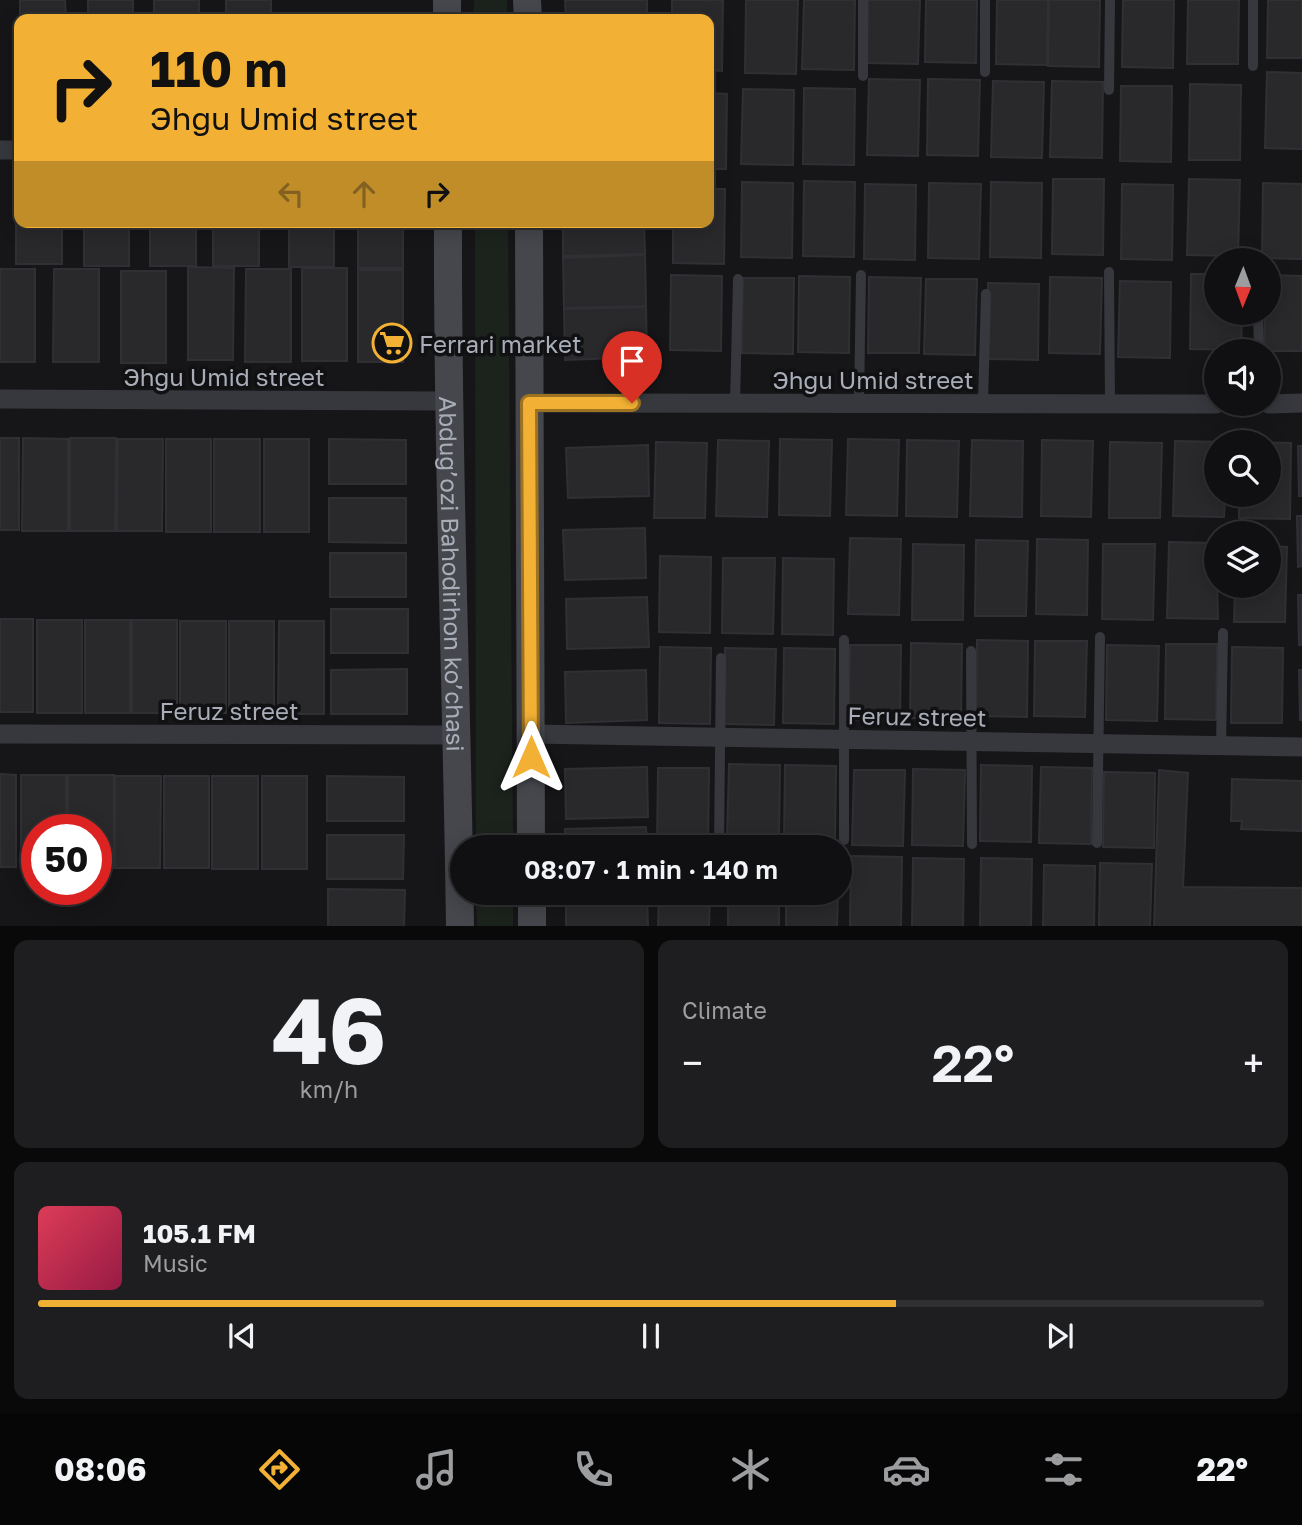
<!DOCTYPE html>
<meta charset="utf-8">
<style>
:root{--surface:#101012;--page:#1e1e20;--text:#f1f3f6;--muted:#9c9d9f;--line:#303032;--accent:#f2b134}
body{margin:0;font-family:"Golos Text",sans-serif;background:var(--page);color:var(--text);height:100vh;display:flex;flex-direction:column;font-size:26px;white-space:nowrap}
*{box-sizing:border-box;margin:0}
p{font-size:23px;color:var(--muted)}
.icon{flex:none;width:38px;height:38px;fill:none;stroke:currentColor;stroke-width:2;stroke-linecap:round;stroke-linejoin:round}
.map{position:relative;height:926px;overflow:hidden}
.details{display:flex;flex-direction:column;gap:14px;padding:14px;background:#09090a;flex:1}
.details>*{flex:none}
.hud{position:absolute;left:14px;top:14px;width:700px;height:214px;border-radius:14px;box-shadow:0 4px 18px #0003,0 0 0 2px var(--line);background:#f2b134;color:#111;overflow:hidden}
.needle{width:46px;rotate:181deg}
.buttons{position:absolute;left:1204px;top:248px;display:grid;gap:14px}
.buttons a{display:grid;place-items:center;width:77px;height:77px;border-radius:50%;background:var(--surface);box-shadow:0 4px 18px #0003,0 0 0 2px var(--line);font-size:35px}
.speed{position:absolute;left:21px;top:814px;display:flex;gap:14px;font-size:35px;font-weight:700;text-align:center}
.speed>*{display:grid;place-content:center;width:91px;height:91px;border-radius:50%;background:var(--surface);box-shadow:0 4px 18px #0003,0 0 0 2px var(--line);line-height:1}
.speed .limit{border:10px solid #d22;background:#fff;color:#111}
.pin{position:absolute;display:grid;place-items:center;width:60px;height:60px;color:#fff;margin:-72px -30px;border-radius:50% 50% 50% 0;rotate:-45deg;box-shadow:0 0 7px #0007}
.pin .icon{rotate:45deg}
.me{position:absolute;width:77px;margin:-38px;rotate:0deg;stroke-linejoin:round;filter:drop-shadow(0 0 5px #0008)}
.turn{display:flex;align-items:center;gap:24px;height:147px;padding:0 21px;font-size:32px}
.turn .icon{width:91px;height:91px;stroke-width:2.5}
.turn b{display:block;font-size:49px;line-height:60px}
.lanes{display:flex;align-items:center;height:66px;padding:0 21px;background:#0003;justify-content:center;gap:35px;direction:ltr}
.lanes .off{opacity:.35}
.big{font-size:52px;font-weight:600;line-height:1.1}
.details .tile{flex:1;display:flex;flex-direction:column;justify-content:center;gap:10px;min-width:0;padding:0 24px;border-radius:14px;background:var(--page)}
.details .dial{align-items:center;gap:0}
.dial b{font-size:91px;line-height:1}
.song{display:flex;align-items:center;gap:21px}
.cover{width:84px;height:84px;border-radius:10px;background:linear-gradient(135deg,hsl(350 70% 55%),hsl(340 70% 35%))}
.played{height:7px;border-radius:4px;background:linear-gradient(90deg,var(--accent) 70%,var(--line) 70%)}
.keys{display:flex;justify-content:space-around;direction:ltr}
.heat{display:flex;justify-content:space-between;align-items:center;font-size:38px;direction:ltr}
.details .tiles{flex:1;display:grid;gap:14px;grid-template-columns:1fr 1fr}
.tile:last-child{grid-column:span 2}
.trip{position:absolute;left:450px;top:835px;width:402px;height:70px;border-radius:35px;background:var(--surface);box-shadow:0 4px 18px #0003,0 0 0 2px var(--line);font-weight:600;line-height:70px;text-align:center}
.tabs{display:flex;height:112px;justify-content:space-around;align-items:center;background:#060607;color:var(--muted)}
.tabs .icon{width:49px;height:49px}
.tabs .current{color:var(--accent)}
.tabs b{font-size:32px;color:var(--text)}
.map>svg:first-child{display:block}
.green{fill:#1c231d}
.building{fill:#29292c;stroke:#303034;stroke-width:2}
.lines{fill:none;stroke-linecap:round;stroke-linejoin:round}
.service{stroke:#37383d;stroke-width:10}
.minor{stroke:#37383d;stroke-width:19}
.secondary{stroke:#45474d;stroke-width:28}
.route-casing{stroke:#9d7322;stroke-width:18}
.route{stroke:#f2b134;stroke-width:12}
.labels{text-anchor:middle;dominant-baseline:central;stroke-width:7;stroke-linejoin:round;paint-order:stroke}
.poi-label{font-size:24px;fill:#a8adb8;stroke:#111113;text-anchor:start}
.street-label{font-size:24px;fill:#a8adb8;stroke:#111113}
</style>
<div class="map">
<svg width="1302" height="927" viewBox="0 0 1302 927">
<rect width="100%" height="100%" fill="#161618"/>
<!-- green -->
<path class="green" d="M474,0H507V19H474Z
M475,222H508L513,847H476Z
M476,893H513V926H477Z"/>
<!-- building -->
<path class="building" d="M20,0H65L66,19H20Z
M88,0H133V19H88Z
M154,0H199V19H154Z
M226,0H271V19H226Z
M565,0H647V19H566Z
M672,0H723L722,71L709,70V19H672Z
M746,0H798L796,74L745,73Z
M804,0H855L854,70L802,69Z
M868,0H920L918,64L867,63Z
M926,0H977L976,63L925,62Z
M997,0H1048L1047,65L996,64Z
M1049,0H1100L1099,67L1048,66Z
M1123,0H1174L1173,68L1122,67Z
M1188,0H1239L1238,64H1187Z
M1268,0H1302V58H1267Z
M277,15L309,16V19H277Z
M1267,72L1302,73V149L1265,148Z
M869,79L920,80L918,156L867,155Z
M928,79L980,80L978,156L927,155Z
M993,81L1044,82L1042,158L991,157Z
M1052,81L1103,82L1102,158L1050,157Z
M1190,84L1241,85L1240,160H1189Z
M1121,86H1172L1171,162L1120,161Z
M804,88L855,89L854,165L803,164Z
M743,89L794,90L793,165L741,164Z
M709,93L727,94L726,169H709Z
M16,171H19V222H62V264H16Z
M1053,179H1104L1103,255L1052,254Z
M1189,179L1240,180L1238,256L1187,255Z
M804,181L855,182L854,257L803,256Z
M742,182L793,183L792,258L741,257Z
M991,182L1042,183L1041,258L990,257Z
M929,183L981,184L979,259L928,258Z
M1263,183L1302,184V259L1262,258Z
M865,184L916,185L915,260L864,259Z
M1122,184L1173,185L1172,260L1121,259Z
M709,189H725L724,264L673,263V222H709Z
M84,222H129V266H84Z
M150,222H196V266H150Z
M213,222H259V266H213Z
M289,222H334V267H289Z
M358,222H403V268H358Z
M563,222H644L645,254L563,256Z
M645,255L646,306L564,308L563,258Z
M188,267L234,268L233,360H188Z
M302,268H347V361H302Z
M0,269H35V362H0Z
M54,269H99V362H53Z
M246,269H291V362H245Z
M358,270H403V362H358Z
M121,271H166V363H121Z
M1191,274H1216V313H1242L1241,350L1190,349Z
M671,275L722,276L721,351L670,350Z
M1269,275L1302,276V351H1264L1265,313H1269Z
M799,276L850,277L849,353L798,352Z
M869,277L921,278L919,353H868Z
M1050,277L1102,278L1100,354L1049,353Z
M743,278H794L793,354L742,353Z
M926,279H977L975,355L924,354Z
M1120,281L1171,282L1170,358L1118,357Z
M988,283L1039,284L1038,360L987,359Z
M646,307L647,357L565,360L564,309Z
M0,438H19V530H0Z
M23,438L68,439V531H22Z
M70,438H116L115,531H70Z
M118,439H163L162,531H117Z
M166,439H211V532H166Z
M214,439H260V532H214Z
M264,439H309V532H264Z
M329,439L406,440V484H329Z
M780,439L832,440L830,516L779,515Z
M848,439L899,440L897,516L846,515Z
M718,440L769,441L767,517L716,516Z
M907,440L959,441L957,517L906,516Z
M972,440L1023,441L1022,517L970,516Z
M1042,440L1093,441L1091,517L1041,516Z
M1175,441L1226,442L1216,443V495H1225L1224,517L1173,516Z
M656,442L707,443L705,518H654Z
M1110,442L1162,443L1160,518H1109Z
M1240,442L1291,443L1290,519L1239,518V495H1269V443Z
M648,445L649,496L568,498L566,448Z
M1298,446H1302V496H1299Z
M329,498H406V543L329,542Z
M1297,516H1302V566L1298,567Z
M645,528L646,578L565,580L563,530Z
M850,538L901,539L899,615L848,614Z
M1037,539L1088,540L1087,615L1036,614Z
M976,540L1028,541L1026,616H975Z
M1169,542L1216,543L1218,619L1167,618Z
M913,544L964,545L963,620H912Z
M1103,544H1155L1153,620L1102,619Z
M1269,546L1287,547L1285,622H1234L1235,586H1269Z
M330,553H406V597H330Z
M660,556L711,557L710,633L659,632Z
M723,558H775L773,634L722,633Z
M783,558L834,559L833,635L782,634Z
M1298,595H1302V645H1299Z
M647,597L649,647L567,649L566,599Z
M331,609H408V653H331Z
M0,619H33V712H0Z
M37,620H82V713H37Z
M85,620H130V713H85Z
M132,620H177V713H132Z
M180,621H226V713H180Z
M229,621H274V714H229Z
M279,621H324V714H278Z
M977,640L1028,641L1027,717L976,716Z
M1035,641H1087L1085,717L1034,716Z
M911,643L962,644L961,719L910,718Z
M1166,644H1217L1216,720L1165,719Z
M850,645H901L900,721L849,720Z
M1107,645L1159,646L1157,721L1106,720Z
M660,647L711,648L710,724L659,723Z
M1232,647L1283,648L1282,723H1231Z
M725,648L776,649L774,725L723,724Z
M784,648L835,649L834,724L783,723Z
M407,669V714H331V670Z
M646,670L647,720L566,723L565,672Z
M1299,670H1302V720H1300Z
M729,764L780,765L779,841L727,840Z
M785,765L836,766L835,841L784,840Z
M981,765L1032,766L1031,842L980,841Z
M647,767L648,817L566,819L565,769Z
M1041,767L1092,768L1091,844L1039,843Z
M658,768H709L708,844L657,843Z
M913,769L965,770L963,846L912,845Z
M854,770H905L903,846L852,845Z
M1159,770L1188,773L1183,887L1302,888V927H1154Z
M1104,772L1155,773L1154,848L1103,847Z
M0,774L16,775V867H0Z
M21,775H66V830H37V868H21Z
M68,775H114V868H96V830H68Z
M115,776H161L160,868H115Z
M164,776H209V868H164Z
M212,776H258V869H212Z
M262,776H307V869H262Z
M327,776L404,777V821H327Z
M1232,779L1302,781V831L1241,829L1242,821H1231Z
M646,827L647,847H565V829Z
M327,835H404L403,879H327Z
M851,856L902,857L901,927H850Z
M913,858L964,859L963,927H912Z
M981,858L1032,859L1031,927H980Z
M1100,863L1152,864L1150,927H1099Z
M1044,865L1095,866L1094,927H1043Z
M328,889L405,890L404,927H328Z
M566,892H647L648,927H566Z
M659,892H710L709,927H658Z
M728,892H779V927H728Z
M786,892H838L837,927H786Z"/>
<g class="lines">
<!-- service -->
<path class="service" d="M863,0V76
M1253,0V66
M985,72V0
M1109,90L1110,0
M1109,272L1110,403
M1258,313L1259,352
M735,403L738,279
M859,403L861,275
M983,403L986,294
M971,651L972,844
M1221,746L1223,633
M844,840V640
M1097,843L1100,637
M719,847L721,658"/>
<!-- minor -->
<path class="minor" d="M0,150H19
M0,399L447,401
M529,403L1216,404
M1269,404L1302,403
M0,734L458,735
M531,734L1302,747"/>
<!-- secondary -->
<g class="secondary">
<path d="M447,0V19"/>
<path d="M527,0L528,19"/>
<path id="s1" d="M448,222C447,457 457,692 460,927"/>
<path d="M529,222L531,847"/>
<path d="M532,892V927"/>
</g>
</g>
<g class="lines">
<defs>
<path id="route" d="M531,757L529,403H632"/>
</defs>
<!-- route casing -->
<use href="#route" class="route-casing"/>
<!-- route -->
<use href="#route" class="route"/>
</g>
<!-- icons -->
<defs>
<symbol id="supermarket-ring" viewBox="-11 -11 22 22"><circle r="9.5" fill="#111113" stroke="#f2b134" stroke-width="1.5"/><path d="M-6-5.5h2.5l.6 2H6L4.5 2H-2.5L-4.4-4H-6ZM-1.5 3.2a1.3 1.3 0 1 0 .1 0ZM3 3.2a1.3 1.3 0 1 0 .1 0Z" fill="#f2b134"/></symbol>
</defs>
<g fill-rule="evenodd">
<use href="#supermarket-ring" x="370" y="321" width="44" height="44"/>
</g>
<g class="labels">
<!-- poi labels -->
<g class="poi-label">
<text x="419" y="343">Ferrari market</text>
</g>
<!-- street labels -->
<g class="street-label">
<text x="224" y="376">Эhgu Umid street</text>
<text x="873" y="379">Эhgu Umid street</text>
<text stroke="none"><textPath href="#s1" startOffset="352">Abdug’ozi Bahodirhon ko’chasi</textPath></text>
<text x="229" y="710">Feruz street</text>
<text transform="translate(917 716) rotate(1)">Feruz street</text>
</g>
</g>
</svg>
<div class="buttons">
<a><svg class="needle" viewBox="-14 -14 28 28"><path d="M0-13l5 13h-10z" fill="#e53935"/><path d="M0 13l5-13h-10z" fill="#9c9d9f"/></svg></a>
<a><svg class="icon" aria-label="sound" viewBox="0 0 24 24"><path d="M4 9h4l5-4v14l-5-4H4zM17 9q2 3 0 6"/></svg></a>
<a><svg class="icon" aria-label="search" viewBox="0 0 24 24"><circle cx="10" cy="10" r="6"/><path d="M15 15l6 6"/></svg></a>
<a><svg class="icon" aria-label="layers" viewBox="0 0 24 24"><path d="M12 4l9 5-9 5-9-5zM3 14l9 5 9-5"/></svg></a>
</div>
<div class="speed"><div class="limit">50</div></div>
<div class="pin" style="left:632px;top:403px;background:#d93025"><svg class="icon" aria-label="arrive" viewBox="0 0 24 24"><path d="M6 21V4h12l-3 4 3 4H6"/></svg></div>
<svg class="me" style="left:531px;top:757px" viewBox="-20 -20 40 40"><path d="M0-17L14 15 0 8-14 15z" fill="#f2b134" stroke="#fff" stroke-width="4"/></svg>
<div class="trip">08:07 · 1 min · 140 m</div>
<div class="hud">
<div class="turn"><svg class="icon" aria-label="right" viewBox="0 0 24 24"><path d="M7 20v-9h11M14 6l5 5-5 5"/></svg><div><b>110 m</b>Эhgu Umid street</div></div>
<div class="lanes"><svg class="icon off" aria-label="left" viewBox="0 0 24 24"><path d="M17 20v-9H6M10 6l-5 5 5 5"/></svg><svg class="icon off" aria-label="ahead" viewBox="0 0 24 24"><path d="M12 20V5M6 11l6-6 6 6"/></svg><svg class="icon" aria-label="right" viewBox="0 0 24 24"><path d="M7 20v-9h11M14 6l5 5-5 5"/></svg></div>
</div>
</div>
<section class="details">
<div class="tiles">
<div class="tile dial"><b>46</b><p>km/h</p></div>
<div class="tile"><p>Climate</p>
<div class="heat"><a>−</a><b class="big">22°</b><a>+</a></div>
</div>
<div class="tile">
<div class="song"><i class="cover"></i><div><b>105.1 FM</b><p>Music</p></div></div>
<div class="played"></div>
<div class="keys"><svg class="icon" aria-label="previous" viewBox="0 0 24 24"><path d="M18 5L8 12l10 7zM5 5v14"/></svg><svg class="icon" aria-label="pause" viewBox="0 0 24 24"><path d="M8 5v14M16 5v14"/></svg><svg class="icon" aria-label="next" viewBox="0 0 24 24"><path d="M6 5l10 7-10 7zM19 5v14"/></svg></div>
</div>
</div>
</section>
<nav class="tabs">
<b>08:06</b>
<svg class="icon current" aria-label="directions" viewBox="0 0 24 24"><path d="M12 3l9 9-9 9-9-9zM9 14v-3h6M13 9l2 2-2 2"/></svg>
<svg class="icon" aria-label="music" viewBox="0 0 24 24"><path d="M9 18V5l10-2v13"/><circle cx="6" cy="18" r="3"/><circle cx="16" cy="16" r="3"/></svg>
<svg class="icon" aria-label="phone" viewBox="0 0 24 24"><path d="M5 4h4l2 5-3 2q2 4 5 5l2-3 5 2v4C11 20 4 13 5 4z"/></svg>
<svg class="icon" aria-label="climate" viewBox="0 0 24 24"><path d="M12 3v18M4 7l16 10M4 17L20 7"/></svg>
<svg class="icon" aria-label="car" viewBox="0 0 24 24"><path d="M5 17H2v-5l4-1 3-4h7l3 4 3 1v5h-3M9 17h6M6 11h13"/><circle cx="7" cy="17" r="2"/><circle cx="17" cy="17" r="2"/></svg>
<svg class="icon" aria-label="filters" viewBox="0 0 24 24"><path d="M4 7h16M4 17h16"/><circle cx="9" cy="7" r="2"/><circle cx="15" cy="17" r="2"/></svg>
<b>22°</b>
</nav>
